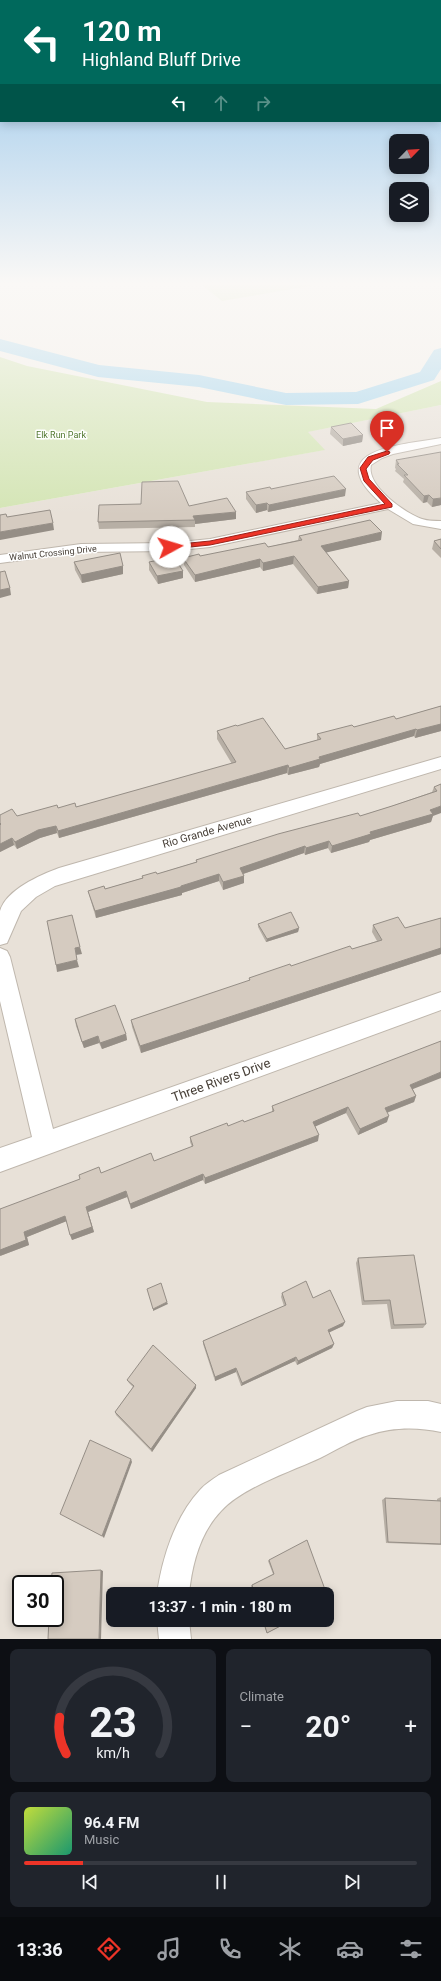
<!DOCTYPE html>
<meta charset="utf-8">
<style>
:root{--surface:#171b24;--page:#20242c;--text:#f1f3f6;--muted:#9ea1a6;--line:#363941;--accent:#ed3428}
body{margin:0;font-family:Roboto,sans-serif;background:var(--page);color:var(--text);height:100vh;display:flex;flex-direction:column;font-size:15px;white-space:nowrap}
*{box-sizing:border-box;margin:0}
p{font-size:13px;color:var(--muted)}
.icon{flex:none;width:22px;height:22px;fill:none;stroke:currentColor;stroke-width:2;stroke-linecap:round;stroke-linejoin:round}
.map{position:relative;height:1639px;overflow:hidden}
.drawer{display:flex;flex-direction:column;gap:10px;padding:10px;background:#0d0f14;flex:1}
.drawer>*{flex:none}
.guide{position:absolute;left:0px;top:0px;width:441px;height:122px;box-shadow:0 2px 10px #0003;background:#00695c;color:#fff;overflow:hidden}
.needle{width:26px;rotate:65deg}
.fabs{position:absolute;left:389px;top:134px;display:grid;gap:8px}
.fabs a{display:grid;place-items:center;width:40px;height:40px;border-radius:8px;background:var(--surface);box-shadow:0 2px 10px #0003;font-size:20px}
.speed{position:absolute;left:12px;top:1575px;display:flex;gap:8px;font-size:20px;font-weight:700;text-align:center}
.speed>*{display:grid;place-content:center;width:52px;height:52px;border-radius:50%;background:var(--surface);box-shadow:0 2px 10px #0003;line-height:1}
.speed .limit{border:2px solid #111;border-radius:6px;background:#fff;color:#111}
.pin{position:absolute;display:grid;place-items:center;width:34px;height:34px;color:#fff;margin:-41px -17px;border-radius:50% 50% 50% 0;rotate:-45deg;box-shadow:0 0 4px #0007}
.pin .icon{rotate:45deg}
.me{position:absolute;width:44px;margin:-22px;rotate:84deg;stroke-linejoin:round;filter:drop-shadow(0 0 3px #0008)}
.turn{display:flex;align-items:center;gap:14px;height:84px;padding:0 16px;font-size:18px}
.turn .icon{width:52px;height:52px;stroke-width:2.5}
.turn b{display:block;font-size:28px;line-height:34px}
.lanes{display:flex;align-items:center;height:38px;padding:0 16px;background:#0003;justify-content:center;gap:20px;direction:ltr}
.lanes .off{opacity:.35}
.big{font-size:30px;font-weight:700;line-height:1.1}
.drawer .widget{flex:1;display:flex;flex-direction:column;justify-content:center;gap:6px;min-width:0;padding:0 14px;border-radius:8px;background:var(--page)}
.drawer .dial{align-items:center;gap:0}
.dial svg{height:104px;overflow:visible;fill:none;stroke:var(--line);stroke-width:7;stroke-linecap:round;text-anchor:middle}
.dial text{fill:var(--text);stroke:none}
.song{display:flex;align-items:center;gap:12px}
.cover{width:48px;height:48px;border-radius:6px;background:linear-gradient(135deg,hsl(70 70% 55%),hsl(160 70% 35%))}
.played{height:4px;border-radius:2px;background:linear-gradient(90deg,var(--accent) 15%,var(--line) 15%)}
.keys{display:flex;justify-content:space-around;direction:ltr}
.heat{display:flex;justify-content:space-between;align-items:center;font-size:22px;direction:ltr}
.drawer .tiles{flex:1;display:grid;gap:10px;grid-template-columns:1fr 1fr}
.widget:last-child{grid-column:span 2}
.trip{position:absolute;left:106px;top:1587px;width:228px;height:40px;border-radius:8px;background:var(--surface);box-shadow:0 2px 10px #0003;font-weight:700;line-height:40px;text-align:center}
.tabs{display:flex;height:64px;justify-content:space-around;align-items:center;background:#090b0e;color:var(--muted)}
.tabs .icon{width:28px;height:28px}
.tabs .active{color:var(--accent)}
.tabs b{font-size:18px;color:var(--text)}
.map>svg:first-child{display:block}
.residential{fill:#e8e1d8;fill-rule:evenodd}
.green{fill:#d4e5b5}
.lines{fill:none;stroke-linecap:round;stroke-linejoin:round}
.river{fill:#aad7ed;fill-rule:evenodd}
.minor-casing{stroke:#bfb7ad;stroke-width:2}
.minor{fill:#fff;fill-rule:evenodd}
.wall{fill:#b7afa5}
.shaded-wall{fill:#958e86}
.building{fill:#d5cbc0;stroke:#958e86}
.route{fill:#ed3428;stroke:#9a221a}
.labels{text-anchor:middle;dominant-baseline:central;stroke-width:3;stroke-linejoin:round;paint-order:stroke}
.far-park-label{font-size:9px;fill:#50772e;stroke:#fff}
.far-street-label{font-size:9px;fill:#484038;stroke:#fff}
.street-label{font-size:11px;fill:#484038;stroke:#fff}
.near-street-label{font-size:13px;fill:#484038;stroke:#fff}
</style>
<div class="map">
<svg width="441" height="1639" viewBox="0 0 441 1639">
<rect width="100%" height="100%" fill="#f4f0ea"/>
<!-- residential -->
<path class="residential" d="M441,405V1639H0V508L324,450L307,432ZM21,1584H55V1618H21ZM113,1594H327V1620H113Z"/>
<!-- green -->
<path class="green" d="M202,285H316L222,301Z
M0,357L27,366L207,402L376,409L441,381V405L308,432L325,450L0,508Z"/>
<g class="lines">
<!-- river -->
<path class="river" d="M0,339L99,365L199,375L286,393L356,392L420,372L434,350L441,348V369L434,380L358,404L286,405L199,387L98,377L0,351Z"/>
<defs>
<path id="minor" d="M441,438V444L393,454L382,458L371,465C366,486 405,513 422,519C428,521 435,521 441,521V529L413,524L388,509L210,547L170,551L81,552L0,563V555L81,544L170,543L210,539L381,503C319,449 402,445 441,438Z
M441,757V769L55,886L36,897L21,911L7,943L0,945C0,935 0,921 0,911C6,890 40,875 59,868Z
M0,948L7,951L10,957L53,1129L441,992V1010L0,1172V1148L32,1137L0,1001Z
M397,1401H428L441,1404V1432C418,1427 392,1427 369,1435C352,1440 336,1450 320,1458C290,1472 243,1487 221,1511C200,1533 192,1564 189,1594H157C162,1558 175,1517 200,1490C205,1484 212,1480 219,1475L357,1411L367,1407Z
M157,1620H189L191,1639H159Z"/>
</defs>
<!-- minor casing -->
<use href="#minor" class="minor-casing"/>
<!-- minor -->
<use href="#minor" class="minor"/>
</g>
<!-- wall -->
<path class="wall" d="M331,427L363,435L362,442L343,446L330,434Z
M396,460L441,505L432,507L427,502L423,503L403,482L404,479L395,471L396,469L395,468Z
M271,489L345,496L268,512L267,510L256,513L246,499V492Z
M189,506L236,519L195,524V527L99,529L98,522Z
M299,536L381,540L326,552L349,581L348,588L317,594L293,564L263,571L260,567L195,582L184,565L183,558L200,556L268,547L298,540Z
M441,539V558L432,549L434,541Z
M74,562L123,566V574L82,583L75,570Z
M149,562L183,571V578L158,584L149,570Z
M441,706V731L415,738L414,736L320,764L319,767L288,775L287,773L59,838L57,833L40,838L17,849L14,845L0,852V815L17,816L58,808L76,807L232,764L217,739V731L237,726L285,749L317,740V734L396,719Z
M441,784L431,822L370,840L369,842L331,853L328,848L305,855L304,853L243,874L244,876V883L223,890L219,881L182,893V895L96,918L90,898L88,891L105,889L142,878V876L157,874L196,862V860L360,816L392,806L432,792L434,787Z
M441,918V954L141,1053L132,1027L131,1020L249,981V978L352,949L377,941L372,932L373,925L405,928Z
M258,924L299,928L298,932L266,942L258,927Z
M75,1019L126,1034L127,1040L102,1049L99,1043L84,1048L76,1026Z
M413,1089L416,1096L414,1102L387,1113V1122L358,1135L346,1113L315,1126L318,1141L205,1184L203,1180L131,1209L127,1197L88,1212L94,1232L72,1240L66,1221L27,1237L29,1245L0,1256L101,1173L154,1161L192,1147L190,1142V1137L228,1126L244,1122L272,1112V1106Z
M358,1258L426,1324L423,1328L391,1329L387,1304L362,1305L356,1263Z
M282,1293L313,1298L343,1326L329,1332L334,1344L332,1348L297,1365L295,1361L241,1386L236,1372L215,1381L203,1344V1341L284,1306L281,1297Z
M127,1380L196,1385V1388L152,1452L116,1415L115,1412L133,1387L129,1383Z
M441,1497V1545L386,1543L382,1500L385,1498L437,1501V1499Z
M269,1560L327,1594H254L251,1586L252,1585L273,1574L268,1561Z
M262,1620H292L267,1633Z"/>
<!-- shaded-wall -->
<path class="shaded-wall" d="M363,435L362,442L343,446V439Z
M346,489L345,496L268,512L269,505Z
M429,495L427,502L423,503L424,496Z
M441,498V505L432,507L433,499Z
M267,503V510L256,513V505Z
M236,512V519L195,524V520L193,516Z
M53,523L54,530L0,540V532Z
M382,532L381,540L320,554L321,546Z
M294,556L293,564L263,571V563Z
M260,559V567L195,582V575Z
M123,566V574L82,583L81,575Z
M183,571V578L158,584L157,576Z
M349,581L348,588L317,594L318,587Z
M10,588L11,595L0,598V590Z
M441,724V731L415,738L417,730Z
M416,729L414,736L320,764L319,767L288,775L289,768L319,757Z
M288,765L287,773L59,838L58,831Z
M441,806V813L433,816L431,822L370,840L369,842L331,853L332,846L370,832L430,810Z
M56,826L57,833L40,838L17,849L15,842L38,830Z
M12,838L14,845L0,852V844Z
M329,841L328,848L305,855L306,848Z
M305,846L304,853L240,875V868Z
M219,874V881L182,893V895L96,918L95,911L181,886Z
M244,876V883L223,890V882Z
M299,928L298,932L266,942L267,939Z
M80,947L82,954L76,955L75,948Z
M441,948V954L141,1053L140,1046Z
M77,960L79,967L57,972L56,965Z
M126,1034L127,1040L102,1049L100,1043Z
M98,1036L99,1043L84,1048L82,1042Z
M441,1072V1078L408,1091L410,1085Z
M416,1096L414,1102L383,1114L385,1108Z
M348,1107L346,1113L312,1128L313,1122Z
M389,1116L387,1122L358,1135L360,1129Z
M319,1135L318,1141L205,1184V1178Z
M203,1174V1180L131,1209L130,1204Z
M126,1191L127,1197L88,1212L94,1232L72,1240L70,1235L86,1207Z
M65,1216L67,1221L27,1237L29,1245L0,1256V1250L24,1232Z
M167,1302L168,1304L153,1311V1309Z
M345,1322L343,1326L326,1334L328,1330Z
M334,1344L332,1348L297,1365L298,1361Z
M296,1357L295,1361L241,1386L242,1383Z
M236,1368V1372L215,1381V1377Z
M196,1385V1388L152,1452L151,1449Z
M131,1459L132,1462L104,1538L102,1536Z
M101,1570L103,1571L101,1639H99Z"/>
<!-- building -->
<path class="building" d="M351,423L363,435L343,439L331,427Z
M441,452V498L433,499L429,495L424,496L404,475H408L397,464H399L396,460Z
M334,476L346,489L269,505L267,503L256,505L246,492L270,487L271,489Z
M178,481L189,506L227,498L236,512L193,516L195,520L98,522L99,505L141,504L142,482Z
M50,510L53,523L0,532V515L6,514L7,517Z
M370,520L382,532L321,546L349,581L318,587L294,556L263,563L260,559L195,575L183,558L199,554L200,556L265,543L268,547L302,540L299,536Z
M441,539V549L434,541Z
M120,553L123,566L81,575L74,562Z
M174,557L183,571L157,576L149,562Z
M5,571L10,588L0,590V572Z
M441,706V724L417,730L416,729L319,757L320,759L289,768L288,765L58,831L56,826L38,830L15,842L12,838L0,844V825L1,824L0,823V815L12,809L17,816L57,805L58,808L75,803L76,807L236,762L217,731L236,725L237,726L263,718L285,749L321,739L317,734L352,725L354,727L394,716L396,719Z
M441,784V806L430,810L433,814L370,832L371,834L332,846L329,841L306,848L305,846L240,868L244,876L223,882L219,874L181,886V887L95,911L88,891L104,886L105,889L143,878L142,876L156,872L157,874L197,862L196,860L278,834L358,813L360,816L392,806L437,791L434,787Z
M291,912L299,928L267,939L258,924Z
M72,915L80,947L75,948L77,960L56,965L47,921Z
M398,917L405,928L441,918V948L140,1046L131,1020L250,980L249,978L290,964L291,966L350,946L352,949L382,940L373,925Z
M115,1005L126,1034L100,1043L98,1036L82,1042L75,1019Z
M441,1041V1072L410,1085L416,1096L385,1108L389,1116L360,1129L348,1107L313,1122L319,1135L205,1178L203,1174L130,1204L126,1191L86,1207L92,1227L70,1235L65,1216L24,1232L26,1240L0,1250V1209L80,1179L79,1175L99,1167L101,1173L151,1153L154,1161L193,1146L190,1137L227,1123L228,1126L243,1120L244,1122L274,1111L272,1106Z
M414,1255L426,1324L394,1325L390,1300L364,1301L358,1258Z
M306,1281L313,1298L330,1290L345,1322L328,1330L334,1344L298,1361L296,1357L242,1383L236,1368L215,1377L203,1341L286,1305L282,1293Z
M161,1283L167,1302L153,1309L147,1289Z
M153,1345L196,1385L151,1449L115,1412L134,1386L127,1380Z
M90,1440L131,1459L102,1536L60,1514Z
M385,1498L441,1501V1544L388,1542Z
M307,1540L331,1606L327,1608V1594H255L252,1585L274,1574L269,1560Z
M101,1570L99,1639H48L49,1618H55V1584H51L52,1573Z
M263,1620H292L267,1633Z"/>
<!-- sky -->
<linearGradient id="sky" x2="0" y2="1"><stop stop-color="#8fc2ea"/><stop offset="0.55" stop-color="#faf8f6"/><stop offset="1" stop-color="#faf8f6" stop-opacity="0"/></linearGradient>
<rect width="441" height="515" fill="url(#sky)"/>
<!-- route -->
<path class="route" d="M387,451L390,452L389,454L373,460L366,469L369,479L392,504V507L210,545L170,549L166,547L170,545L210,541L385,504L364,481L360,468L368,457Z"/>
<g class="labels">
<!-- far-park labels -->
<g class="far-park-label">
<text x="61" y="435">Elk Run Park</text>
</g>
<!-- far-street labels -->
<g class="far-street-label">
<text transform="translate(53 553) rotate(-6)">Walnut Crossing Drive</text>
</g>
<!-- street labels -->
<g class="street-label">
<text transform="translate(207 832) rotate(-16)">Rio Grande Avenue</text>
</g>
<!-- near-street labels -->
<g class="near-street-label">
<text transform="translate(221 1080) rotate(-20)">Three Rivers Drive</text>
</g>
</g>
</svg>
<div class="fabs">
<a><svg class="needle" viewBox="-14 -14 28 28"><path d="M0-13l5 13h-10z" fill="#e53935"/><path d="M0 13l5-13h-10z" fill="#9ea1a6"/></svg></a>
<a><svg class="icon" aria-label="layers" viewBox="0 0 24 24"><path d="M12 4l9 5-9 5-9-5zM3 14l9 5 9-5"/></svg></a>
</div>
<div class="speed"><div class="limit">30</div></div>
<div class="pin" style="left:387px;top:452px;background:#d93025"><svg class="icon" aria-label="arrive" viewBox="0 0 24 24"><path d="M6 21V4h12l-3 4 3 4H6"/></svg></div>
<svg class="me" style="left:170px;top:547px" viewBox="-20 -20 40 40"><circle r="19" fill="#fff"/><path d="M0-13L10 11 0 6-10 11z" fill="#ed3428"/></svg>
<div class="trip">13:37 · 1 min · 180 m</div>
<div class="guide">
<div class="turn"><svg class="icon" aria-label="left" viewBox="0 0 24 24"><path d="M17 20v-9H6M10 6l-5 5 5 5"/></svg><div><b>120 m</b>Highland Bluff Drive</div></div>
<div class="lanes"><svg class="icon" aria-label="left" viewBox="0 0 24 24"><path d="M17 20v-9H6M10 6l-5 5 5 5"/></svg><svg class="icon off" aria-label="ahead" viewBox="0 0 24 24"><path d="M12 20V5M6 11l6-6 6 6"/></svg><svg class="icon off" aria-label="right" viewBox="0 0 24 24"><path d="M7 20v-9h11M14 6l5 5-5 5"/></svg></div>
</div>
</div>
<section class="drawer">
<div class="tiles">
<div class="widget dial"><svg viewBox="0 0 100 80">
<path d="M14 69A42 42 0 1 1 86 69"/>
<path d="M14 69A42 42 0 0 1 9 41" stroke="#ed3428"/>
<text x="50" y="56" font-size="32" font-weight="700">23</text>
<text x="50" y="72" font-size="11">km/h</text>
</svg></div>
<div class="widget"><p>Climate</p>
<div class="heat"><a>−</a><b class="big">20°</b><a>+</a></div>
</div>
<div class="widget">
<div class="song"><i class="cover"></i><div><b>96.4 FM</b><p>Music</p></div></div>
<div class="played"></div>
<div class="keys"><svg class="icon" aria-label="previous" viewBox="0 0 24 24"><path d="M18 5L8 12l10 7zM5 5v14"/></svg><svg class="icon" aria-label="pause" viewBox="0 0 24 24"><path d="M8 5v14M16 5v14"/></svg><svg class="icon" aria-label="next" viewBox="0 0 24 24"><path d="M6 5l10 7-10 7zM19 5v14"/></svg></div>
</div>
</div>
</section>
<nav class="tabs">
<b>13:36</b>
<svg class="icon active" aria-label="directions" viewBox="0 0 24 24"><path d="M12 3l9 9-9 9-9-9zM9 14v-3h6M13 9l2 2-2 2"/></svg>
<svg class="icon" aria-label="music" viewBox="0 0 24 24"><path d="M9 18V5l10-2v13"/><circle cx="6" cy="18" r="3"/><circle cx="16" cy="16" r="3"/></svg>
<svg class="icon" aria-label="phone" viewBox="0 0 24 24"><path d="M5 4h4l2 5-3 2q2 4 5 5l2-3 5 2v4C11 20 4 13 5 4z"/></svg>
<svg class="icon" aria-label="climate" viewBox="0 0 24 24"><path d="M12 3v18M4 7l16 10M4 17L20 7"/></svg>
<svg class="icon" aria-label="car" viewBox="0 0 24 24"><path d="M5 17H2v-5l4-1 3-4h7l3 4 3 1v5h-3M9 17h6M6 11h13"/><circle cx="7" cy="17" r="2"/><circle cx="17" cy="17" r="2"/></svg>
<svg class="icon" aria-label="filters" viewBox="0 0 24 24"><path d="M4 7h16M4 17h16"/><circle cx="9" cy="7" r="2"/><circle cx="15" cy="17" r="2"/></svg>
</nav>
